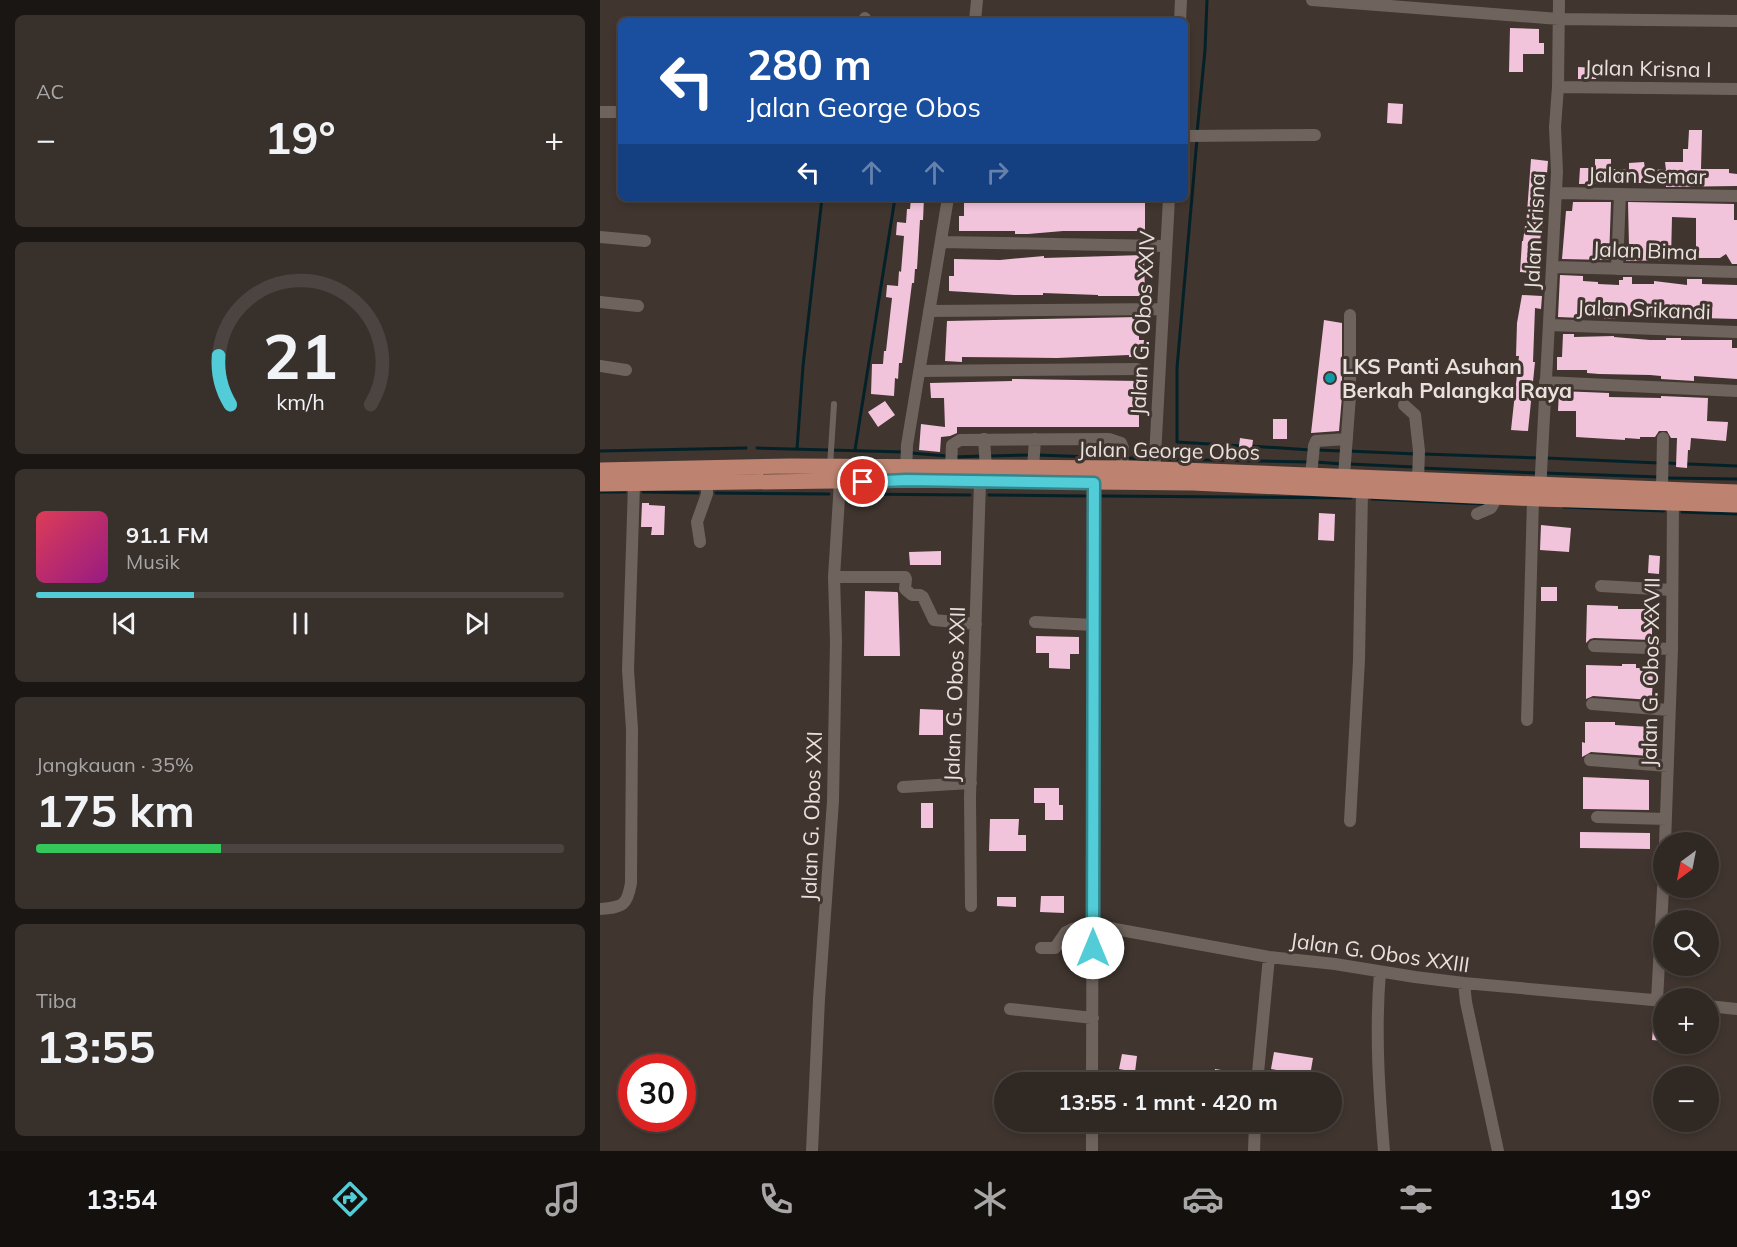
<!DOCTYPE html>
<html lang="id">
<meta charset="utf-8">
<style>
:root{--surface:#302823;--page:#38302b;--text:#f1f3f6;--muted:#a8a6a6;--line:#4b4441;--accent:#52ccd6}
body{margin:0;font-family:Mulish,sans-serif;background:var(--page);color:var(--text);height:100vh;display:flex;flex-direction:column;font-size:22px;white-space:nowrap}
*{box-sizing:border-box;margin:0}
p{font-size:20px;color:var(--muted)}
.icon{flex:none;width:33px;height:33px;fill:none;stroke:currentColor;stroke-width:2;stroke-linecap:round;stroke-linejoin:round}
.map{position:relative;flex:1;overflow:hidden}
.details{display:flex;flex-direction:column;gap:15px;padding:15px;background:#1a1613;width:600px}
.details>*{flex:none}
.hud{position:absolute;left:18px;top:18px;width:570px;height:183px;border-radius:9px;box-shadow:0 3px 9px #0003,0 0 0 2px var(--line);background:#1a4fa0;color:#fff;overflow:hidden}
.needle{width:39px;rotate:212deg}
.tools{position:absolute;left:1053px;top:832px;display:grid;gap:12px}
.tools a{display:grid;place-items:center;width:66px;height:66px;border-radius:50%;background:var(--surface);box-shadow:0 3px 9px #0003,0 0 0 2px var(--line);font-size:30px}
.speed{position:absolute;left:18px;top:1054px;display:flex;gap:12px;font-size:30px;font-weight:700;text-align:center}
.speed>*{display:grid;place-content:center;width:78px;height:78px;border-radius:50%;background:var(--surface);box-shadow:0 3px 9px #0003,0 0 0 2px var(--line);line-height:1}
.speed .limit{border:9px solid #d22;background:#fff;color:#111}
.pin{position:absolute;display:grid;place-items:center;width:51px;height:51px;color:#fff;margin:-26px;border:3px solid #fff;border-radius:50%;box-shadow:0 2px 6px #0007}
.me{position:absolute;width:66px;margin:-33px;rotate:0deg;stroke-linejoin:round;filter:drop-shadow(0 0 4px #0008)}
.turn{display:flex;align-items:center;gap:21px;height:126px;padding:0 30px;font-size:27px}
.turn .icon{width:78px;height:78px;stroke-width:2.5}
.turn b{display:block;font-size:42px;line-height:51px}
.lanes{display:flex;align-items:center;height:57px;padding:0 30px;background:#0003;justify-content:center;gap:30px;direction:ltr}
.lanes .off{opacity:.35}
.big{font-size:45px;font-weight:700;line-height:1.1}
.details .tile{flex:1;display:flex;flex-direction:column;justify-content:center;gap:9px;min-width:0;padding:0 21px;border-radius:9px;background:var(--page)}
.details .dial{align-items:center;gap:0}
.dial svg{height:156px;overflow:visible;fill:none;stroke:var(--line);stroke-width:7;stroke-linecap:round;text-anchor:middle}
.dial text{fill:var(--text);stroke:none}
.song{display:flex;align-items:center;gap:18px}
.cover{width:72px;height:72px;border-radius:9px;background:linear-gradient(135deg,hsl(350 70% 55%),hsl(310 70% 35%))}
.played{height:6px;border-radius:3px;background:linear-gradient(90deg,var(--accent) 30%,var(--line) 30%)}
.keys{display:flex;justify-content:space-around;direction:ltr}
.heat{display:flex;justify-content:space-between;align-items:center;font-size:33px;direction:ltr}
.charge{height:9px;border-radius:4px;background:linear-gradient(90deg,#34c759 35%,var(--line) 0)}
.trip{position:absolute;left:394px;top:1072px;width:348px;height:60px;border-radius:30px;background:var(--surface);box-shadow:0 3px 9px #0003,0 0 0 2px var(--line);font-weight:700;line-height:60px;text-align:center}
.menu{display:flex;height:96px;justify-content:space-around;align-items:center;background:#13100e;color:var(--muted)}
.menu .icon{width:42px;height:42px}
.menu .selected{color:var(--accent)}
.menu b{font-size:27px;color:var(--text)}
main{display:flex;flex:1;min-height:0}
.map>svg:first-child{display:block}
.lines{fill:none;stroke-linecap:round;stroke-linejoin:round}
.stream{stroke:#052128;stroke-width:3}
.building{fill:#f1c4dc}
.lane{stroke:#6f635d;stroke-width:6}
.street{stroke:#6f635d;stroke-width:12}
.primary{stroke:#bd8370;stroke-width:15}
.route-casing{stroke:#35858b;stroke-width:15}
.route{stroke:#52ccd6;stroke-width:10}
.culture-dot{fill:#0f9aa8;stroke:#40352f;stroke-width:2}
.labels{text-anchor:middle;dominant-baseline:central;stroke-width:6;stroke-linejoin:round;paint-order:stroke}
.street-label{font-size:21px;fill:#e9e1de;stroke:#40352f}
.poi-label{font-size:21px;font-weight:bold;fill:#e9e1de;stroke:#40352f;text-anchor:start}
</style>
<main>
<section class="details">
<div class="tile"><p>AC</p>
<div class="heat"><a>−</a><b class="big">19°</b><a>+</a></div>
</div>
<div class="tile dial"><svg viewBox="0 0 100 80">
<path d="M14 69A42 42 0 1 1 86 69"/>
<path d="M14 69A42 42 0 0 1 8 44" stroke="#52ccd6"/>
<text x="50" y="56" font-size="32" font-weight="700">21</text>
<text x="50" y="72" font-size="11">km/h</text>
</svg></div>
<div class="tile">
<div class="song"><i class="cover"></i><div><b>91.1 FM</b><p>Musik</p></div></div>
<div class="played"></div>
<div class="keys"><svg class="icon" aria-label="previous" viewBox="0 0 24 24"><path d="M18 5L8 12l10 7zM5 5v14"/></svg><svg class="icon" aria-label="pause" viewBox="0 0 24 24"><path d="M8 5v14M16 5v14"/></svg><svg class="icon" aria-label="next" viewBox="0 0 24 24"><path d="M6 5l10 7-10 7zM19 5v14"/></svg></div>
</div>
<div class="tile"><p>Jangkauan · 35%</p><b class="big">175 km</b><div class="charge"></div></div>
<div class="tile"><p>Tiba</p><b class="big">13:55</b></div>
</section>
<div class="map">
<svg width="1137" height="1151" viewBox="0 0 1137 1151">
<rect width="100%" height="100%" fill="#40352f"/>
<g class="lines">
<!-- stream -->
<path class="stream" d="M597,133L605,50L607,0
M597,139L577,368V442L642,446
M649,446L711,450
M157,448L305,452
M197,449L203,366L222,198
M255,450L295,198
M718,450L741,451
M0,451L146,448
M748,451L816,454
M311,453L347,456
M823,454L939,458
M437,455L521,458
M389,456L431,455
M353,457L383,456
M527,458L551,459
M946,458L1059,463
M557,459L710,462
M716,462L742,464
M1065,463L1137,466
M749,464L814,467
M821,468L937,473
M944,473L1060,477
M1067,478L1137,479
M0,492H25
M43,492L98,493
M116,493L229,494
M248,494L370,495
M389,495L485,496
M503,496L751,498
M772,499L883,504
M964,507L1064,511
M1082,512L1137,514"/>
</g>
<!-- building -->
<path class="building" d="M910,28L939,29V43H944V54H923V72H909Z
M978,67L997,68L996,79H978Z
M788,103L803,104L802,124L787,123Z
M1089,130H1102L1101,169H1129V173L1137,174V186L1066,187V183H1040L979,184L980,168H995V159H1011V169H1029V163L1044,162L1045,169L1066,170L1065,162H1083V149H1088Z
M931,159L948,161L943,223L940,240H939L937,261H942L941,274L920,272L922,241H923L925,226H926Z
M311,198H324L323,220H320L317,269H315L314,283H312L302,363H299L298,379L295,378L294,396L271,394L272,364H283L284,351H286L292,298L286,297L287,285L298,286L299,271L301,272L304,236L296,235L297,222L306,223L307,209H310Z
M364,198H545V231H463L428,234H415V231H359V216H364Z
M973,202H1011L1009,260L962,259L966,211H972Z
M1028,202L1134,204V220H1137V264H1132L1126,254L1120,258H1096V218L1072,217L1071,260L1026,261V246H1029Z
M544,255L545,296H498V295L443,293V295H414L349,291V276H354V259L400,260L444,256V258Z
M960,275L983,276V281L998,282V284L1019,285V280H1023V277H1032V284H1054V281L1087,285V279H1102V284L1137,285V319L1065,317V320H1054V316L1015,315V319H1004V316L982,315V318L958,317Z
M922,295L942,296L941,309L935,308L933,362H935L928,431L911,430L919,356H916L917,323Z
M539,317V340H546V357H529V355L457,358L362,357V362L345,361L347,321Z
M724,320L742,323V396L739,431L711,433Z
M963,334H974V337L1014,336V337L1050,340H1066V338H1081V340H1132V348H1137V379L1094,376V381L1061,379V376L1050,375L999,374L987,373V370H957V357H962Z
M412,379L539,381V427H357V433L350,436L341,437L340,452L319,450L321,424L345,427L344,398H331L330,383L412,381Z
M959,391L1009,393V397L1061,398V396L1108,398L1107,421L1128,422L1126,441L1091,438L1090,450H1088L1087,468L1076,467L1077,438H1071L1067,431H1059L1055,437H1040V439L1025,438V440L976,437V411H958Z
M285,401L295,415L278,427L268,412Z
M673,419H687V439H673Z
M640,438L653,440L651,456L638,454Z
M42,503H49V505L65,506L64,535H51L52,527H41Z
M719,513L735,514L734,541L718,540Z
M941,525L971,528L969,552L940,550Z
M341,551V565H310L309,552Z
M1049,555L1060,556L1059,574L1048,573Z
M941,587H957V601H941Z
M265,591L297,592L298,593L300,656H264Z
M987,605L1018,606V609H1052V640L994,638L990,639L986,643Z
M436,636L479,637V654H470V669L449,668V653H436Z
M1022,664H1036V668H1053L1052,700L993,696L986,699V665L1022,666Z
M320,709L343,710V735H319Z
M985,722H1015V725L1051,727L1050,756L991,752L982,757V742L985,743Z
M983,777L1049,780V810L983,809Z
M434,788H459V805H463V820H445V803H434Z
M321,803H333V828H321Z
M390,819H419L418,835H426V851H389Z
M980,832L1050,833V849L980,848Z
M441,896H464V913L440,912Z
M397,897H416V907L397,906Z
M1053,1028L1064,1030V1041L1052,1040Z
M674,1052L713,1058L710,1076L671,1069Z
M522,1054L537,1056L535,1072L519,1069Z
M615,1069L639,1073L637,1083H613Z"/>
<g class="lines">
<!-- lane -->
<path class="lane" d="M230,466L234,404"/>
<!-- street -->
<path class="street" d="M712,0L959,19L1137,21
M265,18L266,21
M375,21L377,0
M580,21L581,0
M958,87L1137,89
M0,112H21
M585,136L715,135
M956,193L1137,196
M0,237L45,241
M341,242L565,246
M953,267L1137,272
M1017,269L1020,194
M0,302L38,306
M329,311L562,309
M949,325L1137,332
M0,366L26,370
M320,371L537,369
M945,382L1137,391
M804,405L815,415L819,451L818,480
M384,439L386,468
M351,467L352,445L360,440L509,439L521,443L523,448L522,469
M433,468L435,439
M306,475L307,445L348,198
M554,475L569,198
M711,475L714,446L716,441L747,439
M744,476L750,396V315
M1062,488L1063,438
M940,492L957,172L955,127L958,87L959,0
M877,514L891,508L897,497
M100,542L97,522L107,494V484
M234,577H305L306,579L305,589L312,595H320L323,597L334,620L376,624
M1001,586L1072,590
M435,622L494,625
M994,646L1072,649
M992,704L1069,710
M927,720L933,499
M990,760L1068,766
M303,787L371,783
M997,817L1066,819
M750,821L759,660L762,491
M1065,843L1072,649L1073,502
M371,906L370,797L380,482
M0,909C22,907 27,907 31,883L32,729L28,670L34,485
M441,948H455L466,932L472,929L493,925L669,957L735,964L815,977L864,983L1064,1001
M780,972C775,1032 779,1091 784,1151
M864,983L866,1002L898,1151
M1057,1000L1064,871
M1108,1006L1137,1009
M410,1009L493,1018
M492,1080L514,1083
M492,1083L494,483
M657,1083L669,957
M212,1151L219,999L233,801L236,641L234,577L240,482
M492,1151V1122
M654,1151L655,1122"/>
<!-- primary -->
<path class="primary" d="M0,470L191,466L531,468L1137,492
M0,484L306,480L593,483L939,499L1137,505"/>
</g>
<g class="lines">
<defs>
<path id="route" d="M263,482L306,480L494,483L493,948"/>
</defs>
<!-- route casing -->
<use href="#route" class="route-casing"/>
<!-- route -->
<use href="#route" class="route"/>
</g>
<!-- markers -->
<circle class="culture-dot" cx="730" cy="378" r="6"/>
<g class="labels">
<!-- street labels -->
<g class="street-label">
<text transform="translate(1048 68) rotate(1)">Jalan Krisna I</text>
<text transform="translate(1047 175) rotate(1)">Jalan Semar</text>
<text transform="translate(934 231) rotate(-87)">Jalan Krisna</text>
<text transform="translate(1045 250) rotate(2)">Jalan Bima</text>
<text transform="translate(1044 309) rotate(2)">Jalan Srikandi</text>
<text transform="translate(542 323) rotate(-87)">Jalan G. Obos XXIV</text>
<text transform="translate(569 450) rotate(1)">Jalan George Obos</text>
<text transform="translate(1050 672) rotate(-89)">Jalan G. Obos XXVII</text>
<text transform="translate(354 694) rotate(-88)">Jalan G. Obos XXII</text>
<text transform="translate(211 816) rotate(-88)">Jalan G. Obos XXI</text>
<text transform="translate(780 952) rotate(8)">Jalan G. Obos XXIII</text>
</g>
<!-- poi labels -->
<g class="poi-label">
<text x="742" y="366">LKS Panti Asuhan<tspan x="742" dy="24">Berkah Palangka Raya</tspan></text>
</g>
</g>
</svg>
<div class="tools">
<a><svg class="needle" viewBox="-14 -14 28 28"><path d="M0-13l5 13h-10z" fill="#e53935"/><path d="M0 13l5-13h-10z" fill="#a8a6a6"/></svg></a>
<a><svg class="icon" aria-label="search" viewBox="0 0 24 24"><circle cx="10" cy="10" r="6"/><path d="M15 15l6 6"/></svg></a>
<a>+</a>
<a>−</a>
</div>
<div class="speed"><div class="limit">30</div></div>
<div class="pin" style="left:263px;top:482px;background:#d93025"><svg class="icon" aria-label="arrive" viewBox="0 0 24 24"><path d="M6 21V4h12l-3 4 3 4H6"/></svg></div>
<svg class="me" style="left:493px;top:948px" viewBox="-20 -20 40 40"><circle r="19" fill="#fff"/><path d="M0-13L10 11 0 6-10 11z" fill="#52ccd6"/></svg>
<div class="trip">13:55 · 1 mnt · 420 m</div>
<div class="hud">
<div class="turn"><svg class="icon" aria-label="left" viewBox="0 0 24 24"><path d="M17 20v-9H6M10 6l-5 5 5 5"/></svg><div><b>280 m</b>Jalan George Obos</div></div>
<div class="lanes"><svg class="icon" aria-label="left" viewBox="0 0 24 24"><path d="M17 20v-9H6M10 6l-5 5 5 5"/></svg><svg class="icon off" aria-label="ahead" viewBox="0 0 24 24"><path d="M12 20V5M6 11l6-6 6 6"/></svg><svg class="icon off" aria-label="ahead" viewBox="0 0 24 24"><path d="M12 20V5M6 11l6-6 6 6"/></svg><svg class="icon off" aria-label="right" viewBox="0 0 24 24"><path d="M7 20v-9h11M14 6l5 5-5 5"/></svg></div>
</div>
</div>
</main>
<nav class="menu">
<b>13:54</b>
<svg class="icon selected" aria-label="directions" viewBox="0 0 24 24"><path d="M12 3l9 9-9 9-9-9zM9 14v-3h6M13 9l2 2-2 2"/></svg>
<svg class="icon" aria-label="music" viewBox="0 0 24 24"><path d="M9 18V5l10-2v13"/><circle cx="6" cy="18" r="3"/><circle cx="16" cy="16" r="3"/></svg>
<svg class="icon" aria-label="phone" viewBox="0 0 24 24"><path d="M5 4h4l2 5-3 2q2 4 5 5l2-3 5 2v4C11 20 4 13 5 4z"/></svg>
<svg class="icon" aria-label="climate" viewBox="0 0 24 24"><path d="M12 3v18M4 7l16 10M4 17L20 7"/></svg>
<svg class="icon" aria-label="car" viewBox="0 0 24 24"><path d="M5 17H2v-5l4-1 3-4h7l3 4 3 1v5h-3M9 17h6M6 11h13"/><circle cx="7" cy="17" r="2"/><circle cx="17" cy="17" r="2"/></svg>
<svg class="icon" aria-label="filters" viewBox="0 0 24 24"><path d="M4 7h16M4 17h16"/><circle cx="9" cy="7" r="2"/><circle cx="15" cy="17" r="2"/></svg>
<b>19°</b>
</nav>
